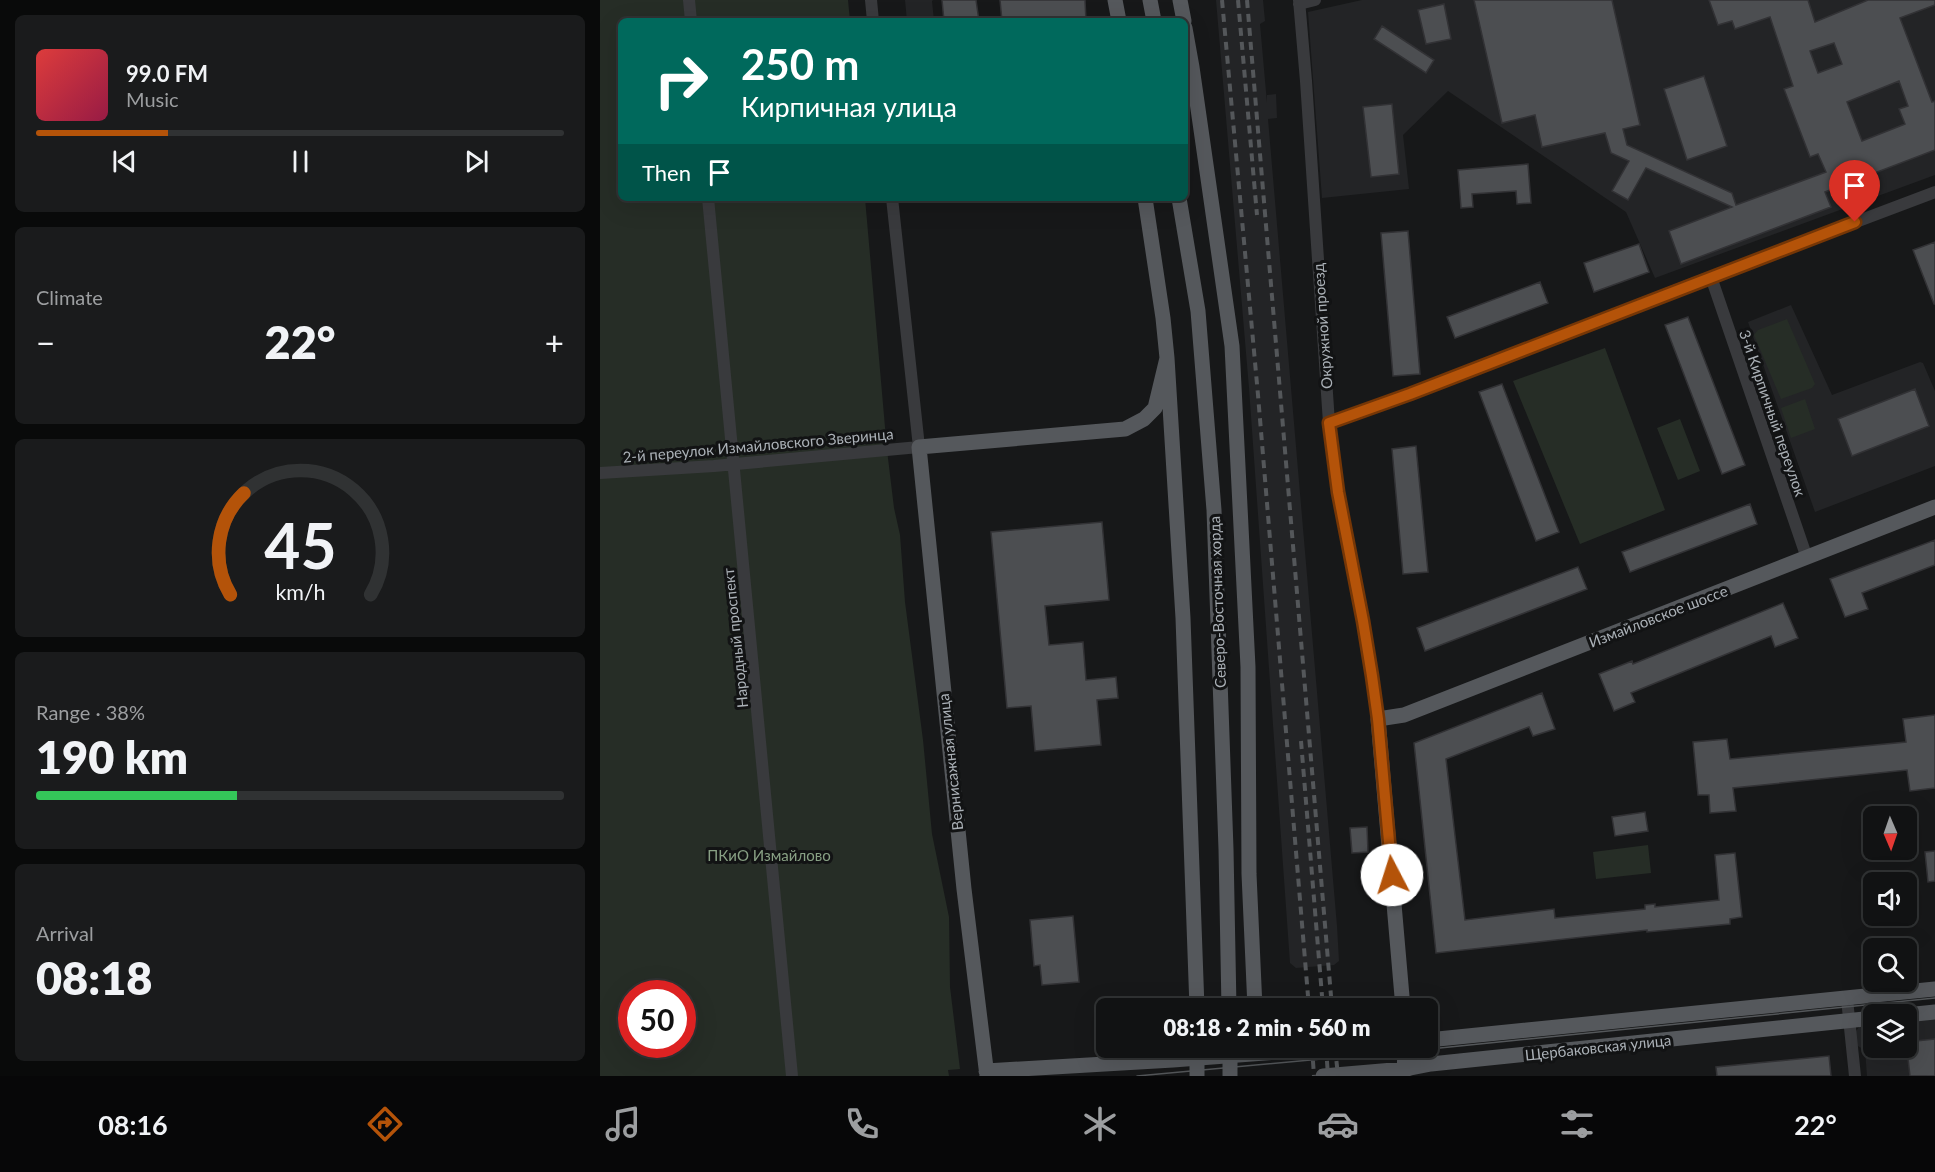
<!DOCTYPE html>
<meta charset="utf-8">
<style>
:root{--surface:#111213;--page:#1a1b1c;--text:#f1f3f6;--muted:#9c9ea0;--line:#303233;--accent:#b45309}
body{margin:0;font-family:Lato,sans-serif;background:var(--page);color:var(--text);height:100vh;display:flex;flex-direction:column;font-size:22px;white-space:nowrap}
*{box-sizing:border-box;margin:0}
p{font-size:20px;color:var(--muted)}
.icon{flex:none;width:33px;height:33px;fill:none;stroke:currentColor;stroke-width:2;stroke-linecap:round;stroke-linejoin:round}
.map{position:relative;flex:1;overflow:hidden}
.sheet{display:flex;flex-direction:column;gap:15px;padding:15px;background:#090a0a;width:600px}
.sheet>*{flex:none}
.hud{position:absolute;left:18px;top:18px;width:570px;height:183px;border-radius:9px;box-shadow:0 6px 24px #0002,0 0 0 2px var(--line);background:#00695c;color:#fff;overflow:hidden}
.needle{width:39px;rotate:178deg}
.fabs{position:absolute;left:1263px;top:806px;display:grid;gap:12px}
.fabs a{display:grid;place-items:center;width:54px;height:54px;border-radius:9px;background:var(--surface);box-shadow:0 6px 24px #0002,0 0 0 2px var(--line);font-size:30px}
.speed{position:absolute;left:18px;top:980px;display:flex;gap:12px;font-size:30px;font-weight:700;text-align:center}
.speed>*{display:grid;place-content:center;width:78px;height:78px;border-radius:50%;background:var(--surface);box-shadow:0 6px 24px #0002,0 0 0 2px var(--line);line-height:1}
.speed .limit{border:9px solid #d22;background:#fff;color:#111}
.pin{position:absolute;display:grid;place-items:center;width:51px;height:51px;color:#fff;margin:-62px -26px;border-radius:50% 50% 50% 0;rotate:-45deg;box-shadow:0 0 6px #0007}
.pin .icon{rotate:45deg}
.me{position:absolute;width:66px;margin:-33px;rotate:355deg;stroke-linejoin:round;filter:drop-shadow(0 0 4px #0008)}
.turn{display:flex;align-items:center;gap:21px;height:126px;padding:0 24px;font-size:27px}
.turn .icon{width:78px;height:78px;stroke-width:2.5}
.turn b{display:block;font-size:42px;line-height:51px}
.then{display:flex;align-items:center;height:57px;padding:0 24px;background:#0003;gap:12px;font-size:22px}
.big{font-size:45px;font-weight:800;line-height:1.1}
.sheet .widget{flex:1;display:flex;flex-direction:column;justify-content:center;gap:9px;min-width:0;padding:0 21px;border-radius:9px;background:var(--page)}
.sheet .dial{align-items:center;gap:0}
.dial svg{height:156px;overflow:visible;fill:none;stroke:var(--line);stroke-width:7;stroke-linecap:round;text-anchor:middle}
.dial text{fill:var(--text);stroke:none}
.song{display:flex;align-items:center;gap:18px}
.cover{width:72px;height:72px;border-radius:9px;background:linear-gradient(135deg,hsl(0 70% 55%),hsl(340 70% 35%))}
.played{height:6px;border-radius:3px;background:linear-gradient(90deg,var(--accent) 25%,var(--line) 25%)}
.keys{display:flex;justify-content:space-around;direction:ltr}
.heat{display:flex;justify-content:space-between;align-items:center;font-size:33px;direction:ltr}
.charge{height:9px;border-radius:4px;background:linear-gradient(90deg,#34c759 38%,var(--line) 0)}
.trip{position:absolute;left:496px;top:998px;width:342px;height:60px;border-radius:9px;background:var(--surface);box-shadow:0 6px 24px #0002,0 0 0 2px var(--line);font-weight:800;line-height:60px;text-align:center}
.dock{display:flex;height:96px;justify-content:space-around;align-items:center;background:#070708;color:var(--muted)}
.dock .icon{width:42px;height:42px}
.dock .on{color:var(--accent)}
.dock b{font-size:27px;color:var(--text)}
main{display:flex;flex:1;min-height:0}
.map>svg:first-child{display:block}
.built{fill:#232426}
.green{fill:#262d26;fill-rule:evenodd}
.building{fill:#4c4e51;stroke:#323235;stroke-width:1.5;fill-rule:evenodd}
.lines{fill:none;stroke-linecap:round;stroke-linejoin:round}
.minor{stroke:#393a3d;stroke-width:12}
.major{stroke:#55585c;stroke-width:15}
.tram{stroke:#54575a;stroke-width:1.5}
.rail{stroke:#54575a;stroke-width:4;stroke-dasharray:8 6;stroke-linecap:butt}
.major-bridge{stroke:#55585c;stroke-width:15}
.route-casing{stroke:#753606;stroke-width:15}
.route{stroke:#b45309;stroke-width:10}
.labels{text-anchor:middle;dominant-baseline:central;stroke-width:6;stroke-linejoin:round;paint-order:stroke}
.street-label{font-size:15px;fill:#abb1b7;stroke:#121314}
.park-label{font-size:15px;fill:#88a084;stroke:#121314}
</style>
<main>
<section class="sheet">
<div class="widget">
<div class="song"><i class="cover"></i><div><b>99.0 FM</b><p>Music</p></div></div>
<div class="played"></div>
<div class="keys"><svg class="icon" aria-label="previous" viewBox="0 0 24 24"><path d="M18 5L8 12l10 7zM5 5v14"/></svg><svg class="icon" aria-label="pause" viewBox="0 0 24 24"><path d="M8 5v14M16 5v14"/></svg><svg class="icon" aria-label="next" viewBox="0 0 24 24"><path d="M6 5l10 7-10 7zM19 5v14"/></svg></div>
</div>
<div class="widget"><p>Climate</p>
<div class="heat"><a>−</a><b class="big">22°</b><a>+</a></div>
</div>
<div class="widget dial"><svg viewBox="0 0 100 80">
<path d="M14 69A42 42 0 1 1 86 69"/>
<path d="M14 69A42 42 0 0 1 21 17" stroke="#b45309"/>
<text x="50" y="56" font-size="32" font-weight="700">45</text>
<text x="50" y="72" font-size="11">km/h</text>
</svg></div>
<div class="widget"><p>Range · 38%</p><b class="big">190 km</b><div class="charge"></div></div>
<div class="widget"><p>Arrival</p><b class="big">08:18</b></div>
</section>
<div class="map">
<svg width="1335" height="1076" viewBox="0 0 1335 1076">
<rect width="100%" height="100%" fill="#171819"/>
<!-- built -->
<path class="built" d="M305,0H333L332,1L334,21H307Z
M616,0H663L665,21L660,24L667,103V95L676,94L677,118L668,119L737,926L739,961L734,965L696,968L690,963L649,388Z
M762,0H1335V175L1055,278L1026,212L848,91L803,135L809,189L722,198L708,12Z
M1191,305L1232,395L1320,362L1323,363L1335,391V466L1215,512L1148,322Z
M1335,1017V1076H1267L1265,1050L1256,1045V1031L1259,1027L1273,1023L1274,1047H1306L1307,1020Z"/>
<!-- green -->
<path class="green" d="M0,0H248L250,21H21V198H265L287,450L294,508L300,535L305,602L323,740L332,834L349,917L350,987L360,1069L348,1070L349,1076H0ZM32,993H82V1044H32Z
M1187,319L1215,384L1212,388L1181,399L1154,335L1158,330Z
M1005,348L1065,510L980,544L913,381Z
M1205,399L1215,429L1191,438L1181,408Z
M1080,419L1100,471L1078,480L1057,428Z
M1048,845L1051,873L996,879L993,852Z"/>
<!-- building -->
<path class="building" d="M342,0H376L379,21H344Z
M400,0H485L486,21H402Z
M874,0H1012L1040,125L1023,129L1027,145L1132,193L1136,205L1226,172L1218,154L1210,157L1184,89L1193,86L1170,17L1135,29L1132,21L1118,25L1109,0H1208L1215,22L1268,0H1335V5L1300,18L1332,102L1335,101V150L1225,192L1231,207L1081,264L1069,231L1132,207L1046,168L1028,200L1012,191L1029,161L1011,153L1005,133L942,147L935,115L902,123ZM1234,43L1242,64L1218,73L1210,51ZM1299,81L1308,106L1299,109L1305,124L1262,141L1247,102Z
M844,4L851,39L826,44L818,10Z
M782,26L834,60L826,73L774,39Z
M1104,76L1127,146L1087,160L1064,89Z
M792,104L799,174L771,177L763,107Z
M928,164L931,203L917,204L916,191L872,194L873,207L861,208L858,170Z
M808,231L820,374L793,376L781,233Z
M1335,242V304H1334L1313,250Z
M1039,244L1049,272L994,292L984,263Z
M940,282L948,303L855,338L847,317Z
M1088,317L1145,465L1122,474L1065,325Z
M902,384L959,532L936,541L879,392Z
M1315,389L1329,426L1252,456L1238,419Z
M816,446L828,572L803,574L792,449Z
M1150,504L1157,524L1030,572L1022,552Z
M502,522L509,600L445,606L449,645L483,642L486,680L516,677L518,698L497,700L501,745L435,751L431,706L407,708L391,532Z
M1335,540V565L1262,593L1268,609L1245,617L1230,579Z
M978,567L987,589L825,651L817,628Z
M1183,603L1198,638L1175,647L1171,636L1031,693L1035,702L1014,711L999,674L1032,661L1033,664Z
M942,693L955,729L933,736L929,727L846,759L865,920L954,909L955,918L1045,909V905L1055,904V907L1119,900L1115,855L1135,853L1142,917L1130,919V924L1047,932V930L836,953L814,743Z
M1335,715V788L1310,791L1307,770L1133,788L1136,811L1110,813L1109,795H1098L1093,742L1127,739L1130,759L1306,742L1303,719Z
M1045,812L1048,831L1015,836L1012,817Z
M767,827L768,852L752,853L750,828Z
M1335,851V881L1328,882L1325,852Z
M473,916L479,982L442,985L440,965L434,966L430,920Z
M1335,1039V1076H1310L1306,1042Z
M1229,1056L1231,1076H1117L1116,1067Z"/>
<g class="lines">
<!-- minor -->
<path class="minor" d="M89,0L91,21
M271,0L273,21
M699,0L706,81L729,423L738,492L763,621L778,719
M699,4L715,0
M108,198L192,1076
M1111,277L1207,558
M729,423L833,385L1089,285L1335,192
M0,473L114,466L319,447L292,198
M1247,999L1255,1076"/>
<!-- major -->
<path class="major" d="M515,0L519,21
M550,0L554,21
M580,0L584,21
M585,28L592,67L632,346L648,667L649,874L655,1008
M545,198L563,318L567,358L583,618L597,1008
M579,198L598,311L614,510L626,849L629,1008
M803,1008L778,719L804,715L1335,507
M1306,1015L1335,1012
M828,1040L1335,989
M386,1071L573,1060L743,1047
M387,1076L364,889L319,447L525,429L544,419L555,408L567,358
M723,1076L805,1069L831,1064L1274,1018
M804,1076L805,1047"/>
<!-- tram -->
<path class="tram" d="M537,1076L830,1049L1335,998"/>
<!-- rail -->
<path class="rail" d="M622,0L658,395L709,1008
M638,0L657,215
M647,0L732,1008
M701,741L723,1008
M712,1047L714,1076
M726,1047L728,1076
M735,1047L738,1076"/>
<!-- major-bridge -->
<path class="major-bridge" d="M597,1047V1076
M630,1047V1076"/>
</g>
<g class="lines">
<defs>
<path id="route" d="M792,875L778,719L772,676L763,621L738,492L729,423L810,394L1255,222"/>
</defs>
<!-- route casing -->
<use href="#route" class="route-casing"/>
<!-- route -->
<use href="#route" class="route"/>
</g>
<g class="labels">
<!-- street labels -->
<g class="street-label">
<text transform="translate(722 326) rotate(-94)">Окружной проезд</text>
<text transform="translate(1173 413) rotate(71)">3-й Кирпичный переулок</text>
<text transform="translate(158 445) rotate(-5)">2-й переулок Измайловского Зверинца</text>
<text transform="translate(617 602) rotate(-92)">Северо-Восточная хорда</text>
<text transform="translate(1058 616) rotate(-21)">Измайловское шоссе</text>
<text transform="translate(135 638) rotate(-96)">Народный проспект</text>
<text transform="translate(350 762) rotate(-96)">Вернисажная улица</text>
<text transform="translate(998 1047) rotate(-6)">Щербаковская улица</text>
</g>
<!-- park labels -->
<g class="park-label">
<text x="169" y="855">ПКиО Измайлово</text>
</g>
</g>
</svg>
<div class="fabs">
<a><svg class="needle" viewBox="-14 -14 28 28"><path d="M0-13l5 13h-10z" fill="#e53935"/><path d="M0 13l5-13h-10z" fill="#9c9ea0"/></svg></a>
<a><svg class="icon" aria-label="sound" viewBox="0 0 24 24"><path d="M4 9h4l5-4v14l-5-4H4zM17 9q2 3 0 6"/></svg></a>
<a><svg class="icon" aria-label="search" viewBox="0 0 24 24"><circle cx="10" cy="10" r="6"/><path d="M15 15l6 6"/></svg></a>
<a><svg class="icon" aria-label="layers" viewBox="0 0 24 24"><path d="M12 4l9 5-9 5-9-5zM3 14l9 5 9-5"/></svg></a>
</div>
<div class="speed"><div class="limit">50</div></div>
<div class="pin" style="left:1255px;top:222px;background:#d93025"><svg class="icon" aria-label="arrive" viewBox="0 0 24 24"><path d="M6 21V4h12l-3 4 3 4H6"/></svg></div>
<svg class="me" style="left:792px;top:875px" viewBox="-20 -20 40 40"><circle r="19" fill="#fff"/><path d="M0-13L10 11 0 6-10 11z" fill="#b45309"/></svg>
<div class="trip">08:18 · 2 min · 560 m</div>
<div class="hud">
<div class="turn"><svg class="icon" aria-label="right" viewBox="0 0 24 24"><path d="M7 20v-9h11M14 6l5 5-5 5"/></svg><div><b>250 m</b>Кирпичная улица</div></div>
<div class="then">Then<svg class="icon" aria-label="arrive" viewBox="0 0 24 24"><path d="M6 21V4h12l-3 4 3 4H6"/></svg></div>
</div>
</div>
</main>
<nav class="dock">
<b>08:16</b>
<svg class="icon on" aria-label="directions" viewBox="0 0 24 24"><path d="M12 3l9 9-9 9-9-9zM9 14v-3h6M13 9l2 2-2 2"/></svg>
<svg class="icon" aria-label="music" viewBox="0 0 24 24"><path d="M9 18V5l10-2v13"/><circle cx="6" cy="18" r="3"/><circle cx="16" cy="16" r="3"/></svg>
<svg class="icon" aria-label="phone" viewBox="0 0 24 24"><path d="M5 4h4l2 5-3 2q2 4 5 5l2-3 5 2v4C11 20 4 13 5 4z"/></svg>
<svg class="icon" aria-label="climate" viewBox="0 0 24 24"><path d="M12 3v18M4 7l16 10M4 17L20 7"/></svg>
<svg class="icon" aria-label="car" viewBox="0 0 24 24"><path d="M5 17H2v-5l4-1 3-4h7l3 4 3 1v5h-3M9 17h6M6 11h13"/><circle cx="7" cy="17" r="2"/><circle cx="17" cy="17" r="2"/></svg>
<svg class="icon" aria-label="filters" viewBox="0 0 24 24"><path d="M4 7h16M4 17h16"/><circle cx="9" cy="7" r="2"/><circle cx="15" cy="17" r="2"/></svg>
<b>22°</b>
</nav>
